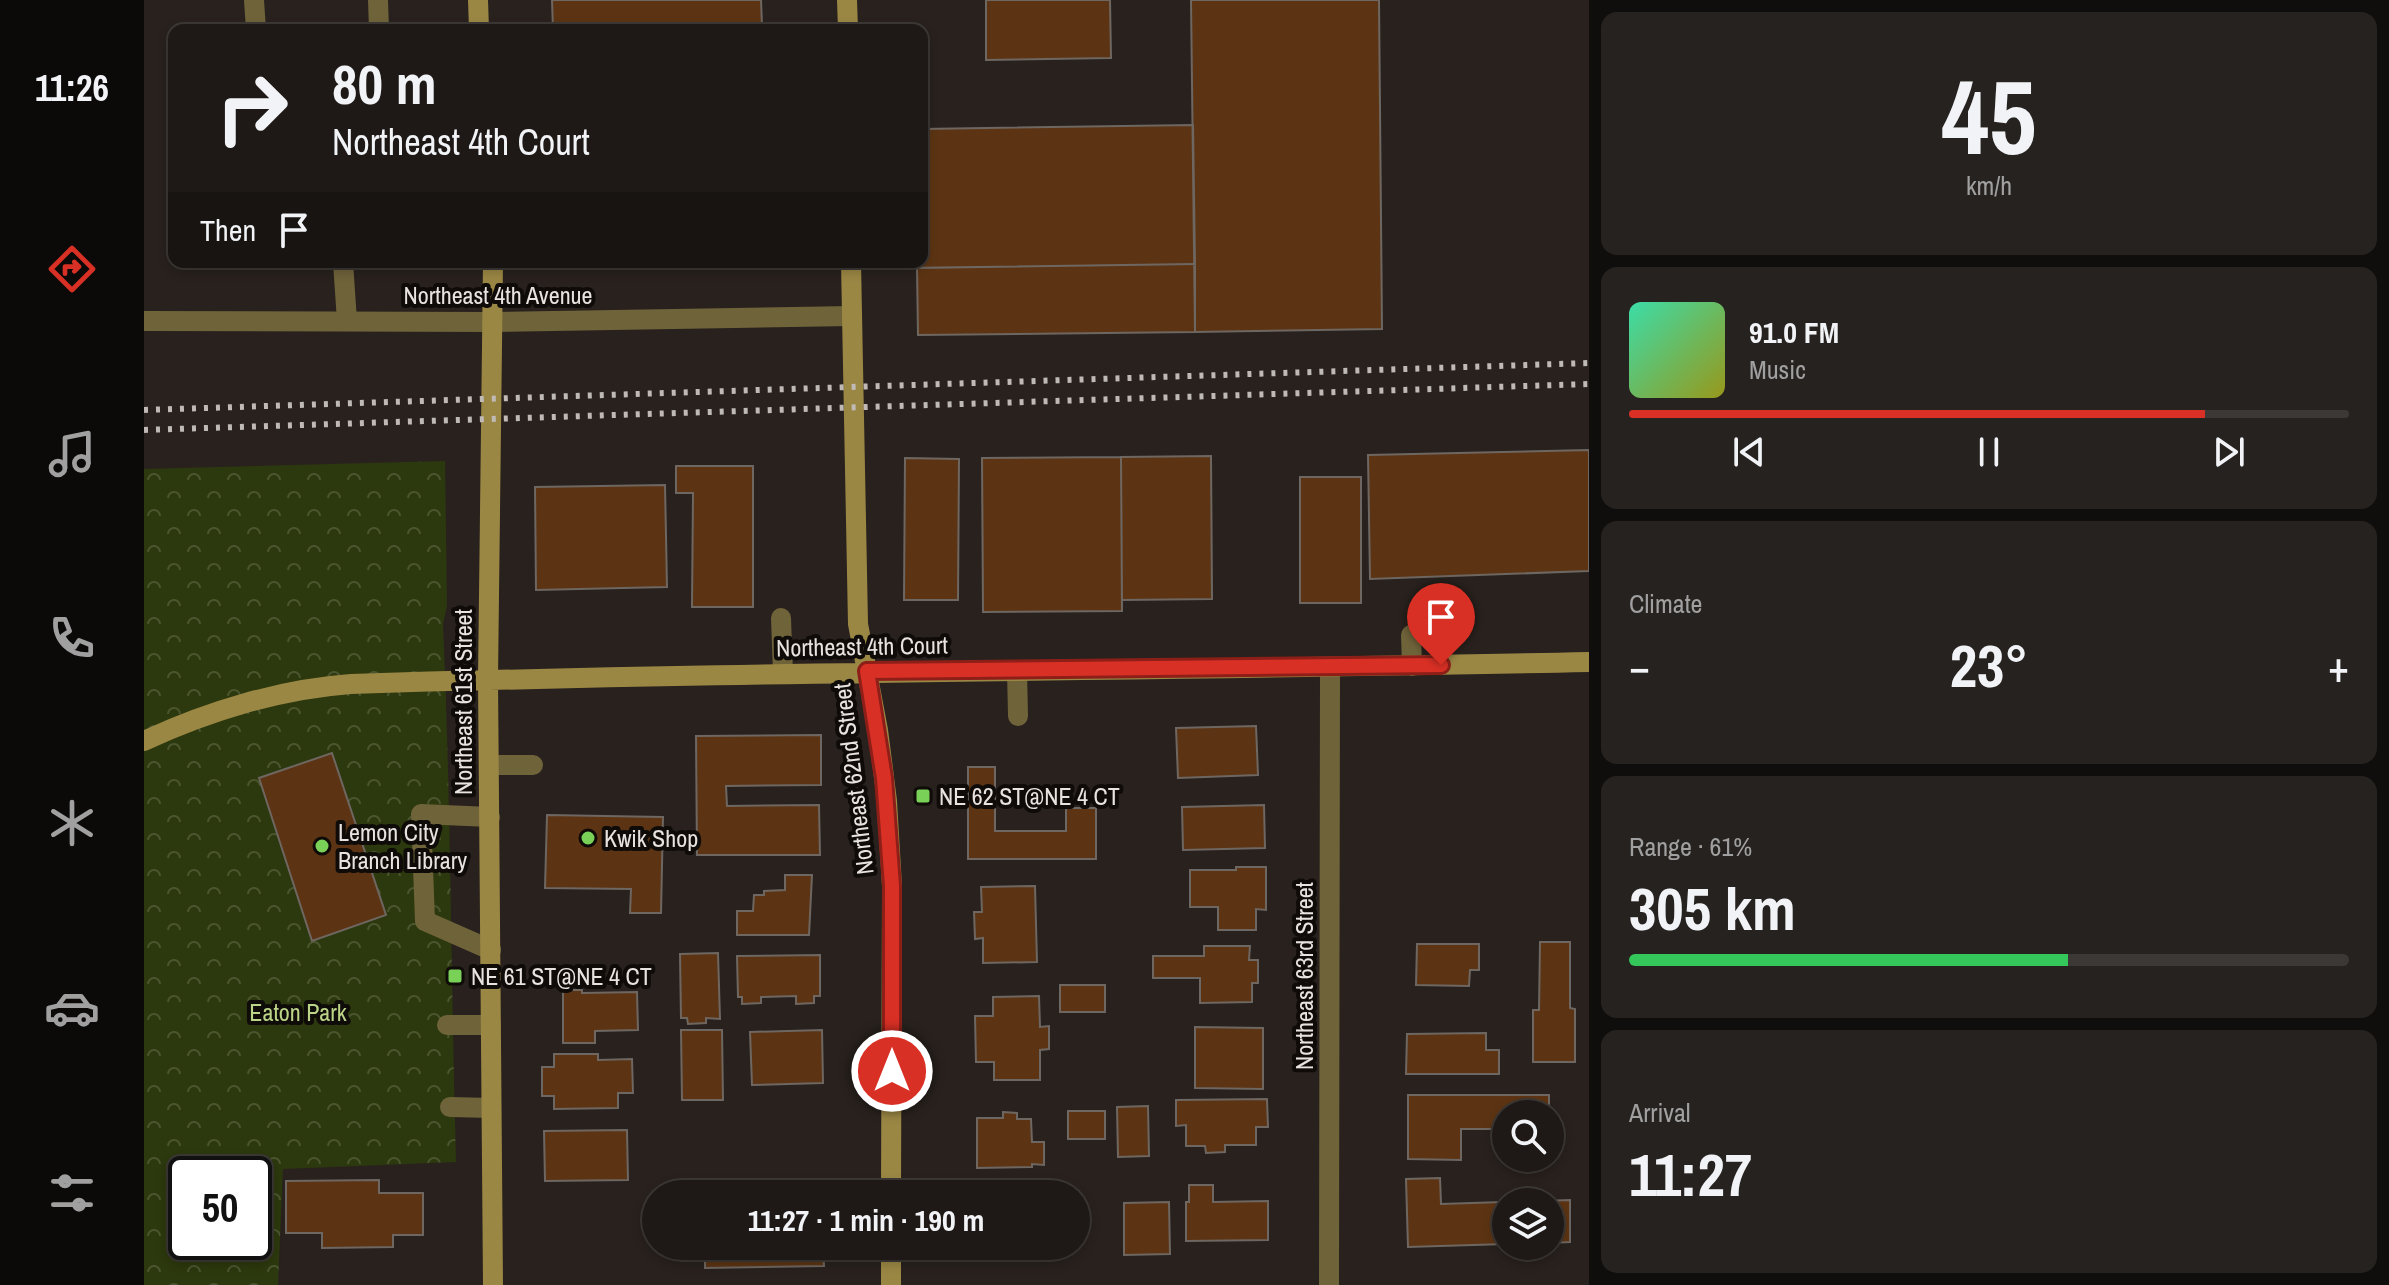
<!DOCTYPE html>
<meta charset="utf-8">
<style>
:root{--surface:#1e1916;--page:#26221f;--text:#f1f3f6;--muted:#a1a0a1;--line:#3c3835;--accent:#d93025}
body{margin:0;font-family:"Archivo Narrow",sans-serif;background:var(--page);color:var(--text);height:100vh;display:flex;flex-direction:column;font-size:30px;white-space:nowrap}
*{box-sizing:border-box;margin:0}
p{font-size:26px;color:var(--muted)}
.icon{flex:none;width:44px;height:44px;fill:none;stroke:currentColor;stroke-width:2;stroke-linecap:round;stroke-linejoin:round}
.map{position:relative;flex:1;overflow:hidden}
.panel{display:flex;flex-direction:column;gap:12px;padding:12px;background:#100e0c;width:800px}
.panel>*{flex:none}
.guide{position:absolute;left:24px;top:24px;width:760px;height:244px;border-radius:16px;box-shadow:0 4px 12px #0003,0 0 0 2px var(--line);background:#1e1916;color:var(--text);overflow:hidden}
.tools{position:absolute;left:1348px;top:1100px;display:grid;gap:16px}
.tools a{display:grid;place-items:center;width:72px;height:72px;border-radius:50%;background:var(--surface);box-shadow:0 4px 12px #0003,0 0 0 2px var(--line);font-size:40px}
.speed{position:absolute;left:24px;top:1156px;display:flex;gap:16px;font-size:40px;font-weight:700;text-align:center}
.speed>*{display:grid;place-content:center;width:104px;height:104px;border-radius:50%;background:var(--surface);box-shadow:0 4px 12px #0003,0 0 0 2px var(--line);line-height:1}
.speed .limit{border:4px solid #111;border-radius:12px;background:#fff;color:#111}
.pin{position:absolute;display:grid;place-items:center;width:68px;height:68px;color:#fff;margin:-82px -34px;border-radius:50% 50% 50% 0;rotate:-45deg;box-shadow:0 0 8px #0007}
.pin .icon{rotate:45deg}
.me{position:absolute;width:88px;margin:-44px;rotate:0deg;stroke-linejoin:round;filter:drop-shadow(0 0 6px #0008)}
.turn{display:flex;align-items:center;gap:28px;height:168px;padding:0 32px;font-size:36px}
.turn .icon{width:104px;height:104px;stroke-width:2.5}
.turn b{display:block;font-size:56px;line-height:68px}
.then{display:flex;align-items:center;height:76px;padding:0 32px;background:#0003;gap:16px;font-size:30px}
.big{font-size:60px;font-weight:700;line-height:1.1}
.panel .widget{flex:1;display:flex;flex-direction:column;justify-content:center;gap:12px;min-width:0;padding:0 28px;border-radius:16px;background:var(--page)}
.panel .dial{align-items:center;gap:0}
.dial b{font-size:104px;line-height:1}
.song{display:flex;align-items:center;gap:24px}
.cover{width:96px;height:96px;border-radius:12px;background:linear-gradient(135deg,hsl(160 70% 55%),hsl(60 70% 35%))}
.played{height:8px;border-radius:4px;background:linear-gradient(90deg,var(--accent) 80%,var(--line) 80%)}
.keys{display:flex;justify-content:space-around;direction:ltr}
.heat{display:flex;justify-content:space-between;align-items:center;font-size:44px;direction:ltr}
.charge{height:12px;border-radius:6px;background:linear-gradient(90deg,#34c759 61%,var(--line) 0)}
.trip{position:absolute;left:498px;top:1180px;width:448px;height:80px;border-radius:40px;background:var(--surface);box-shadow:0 4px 12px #0003,0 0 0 2px var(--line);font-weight:700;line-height:80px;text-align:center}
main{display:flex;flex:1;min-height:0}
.tabs{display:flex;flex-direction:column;width:144px;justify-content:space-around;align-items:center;background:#0c0a09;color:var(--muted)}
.tabs .icon{width:56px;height:56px}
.tabs .on{color:var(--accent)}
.tabs b{font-size:36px;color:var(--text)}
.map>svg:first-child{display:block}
.park{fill:url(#park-crowns);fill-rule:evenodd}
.building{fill:#5c3413;stroke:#6e6660;stroke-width:2}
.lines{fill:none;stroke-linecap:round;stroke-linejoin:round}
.lane{stroke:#6f633a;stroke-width:20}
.street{stroke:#6f633a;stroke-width:20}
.secondary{stroke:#9b8744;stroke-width:20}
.rail{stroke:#bfbab6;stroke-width:6;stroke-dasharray:4 8;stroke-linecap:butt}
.route-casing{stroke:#8d1f18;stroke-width:20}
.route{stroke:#d93025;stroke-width:14}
.poi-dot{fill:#7ad157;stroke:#0e0b09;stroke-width:3}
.labels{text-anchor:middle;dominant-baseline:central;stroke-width:8;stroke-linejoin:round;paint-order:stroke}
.street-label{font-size:24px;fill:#e8e3e0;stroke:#0e0b09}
.poi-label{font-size:24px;fill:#e8e3e0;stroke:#0e0b09;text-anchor:start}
.park-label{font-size:24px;fill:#bcd487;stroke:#0e0b09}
</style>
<main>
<nav class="tabs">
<b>11:26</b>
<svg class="icon on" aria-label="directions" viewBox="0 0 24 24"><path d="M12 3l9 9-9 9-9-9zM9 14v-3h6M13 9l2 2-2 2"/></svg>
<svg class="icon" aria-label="music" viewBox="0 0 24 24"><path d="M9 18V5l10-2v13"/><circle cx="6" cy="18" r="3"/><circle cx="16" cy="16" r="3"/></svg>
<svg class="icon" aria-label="phone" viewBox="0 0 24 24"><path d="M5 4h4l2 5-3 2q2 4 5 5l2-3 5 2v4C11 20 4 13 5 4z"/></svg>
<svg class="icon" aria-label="climate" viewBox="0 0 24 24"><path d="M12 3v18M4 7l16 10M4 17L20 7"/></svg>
<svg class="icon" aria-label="car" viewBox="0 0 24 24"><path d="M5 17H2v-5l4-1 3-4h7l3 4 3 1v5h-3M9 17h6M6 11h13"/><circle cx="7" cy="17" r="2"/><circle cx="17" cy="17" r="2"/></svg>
<svg class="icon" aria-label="filters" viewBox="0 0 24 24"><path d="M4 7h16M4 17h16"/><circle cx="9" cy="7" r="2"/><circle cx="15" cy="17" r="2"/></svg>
</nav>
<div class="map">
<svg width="1445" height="1285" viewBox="0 0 1445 1285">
<defs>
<pattern id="park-crowns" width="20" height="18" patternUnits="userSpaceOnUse" patternTransform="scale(2)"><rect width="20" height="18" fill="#2c380d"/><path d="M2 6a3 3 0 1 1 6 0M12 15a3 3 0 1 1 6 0" fill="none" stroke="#4b5530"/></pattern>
</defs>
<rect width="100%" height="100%" fill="#28211d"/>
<!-- park -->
<path class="park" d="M301,461L303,605L299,624C307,803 307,983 312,1162L139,1169L134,1285H0V469ZM42,1174H110V1242H42Z"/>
<!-- building -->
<path class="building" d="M408,0H617L618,25L409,30Z
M842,0H966L967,58L842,60Z
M1047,0H1235L1238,329L1051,332Z
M643,24V30H520V28Z
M1049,125L1051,264L753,268V262H778V129Z
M1051,264V332L774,335L773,268Z
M1445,450V571L1226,579L1224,455Z
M1067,456L1068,599L978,600L977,457Z
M977,457L978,611L839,612L838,458Z
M761,458L815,459L814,600H760Z
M532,466H609V607H548L549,493H532Z
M1156,477H1217V603H1156Z
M521,485L523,587L392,590L391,487Z
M1112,726L1114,775L1034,778L1032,728Z
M677,735V785L582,786L583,806L675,805L676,855H553L552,736Z
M188,753L242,915L168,941L115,778Z
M824,767H851V831H922V808H952V859H824Z
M1120,805L1121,848L1039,850L1038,807Z
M403,815L519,817L517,913H486L487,889L401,888Z
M1092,867H1122V910L1112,909V930H1074V907H1046V870H1092Z
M641,875H668L665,935H593V911H609L610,895H620V891L641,890Z
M891,886L893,962L839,963V938L831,939L830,912H838L837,887Z
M1396,942H1426V1008L1431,1009V1062H1389V1010H1395Z
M1273,944H1335V970H1326L1325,986L1272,985Z
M1060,946H1106L1105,960H1114V983H1108V1002L1056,1003V978H1009V956H1060Z
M574,953L576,1019L562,1018V1023L544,1024L543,1018H537L536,954Z
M676,955V996H670V1003L652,1004V996L617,997V1003L598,1004V997H594L593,956Z
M916,985H961V1012H916Z
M419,990H438V993L493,992L494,1030L451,1031V1043H419Z
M895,996L896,1027L905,1026V1049L896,1050V1080H850V1062H832L831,1016H849V997Z
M1051,1027L1119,1028V1089L1051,1088Z
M537,1030H578L579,1100H538Z
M678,1030L679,1083L608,1085L606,1032Z
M1342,1033V1050H1355V1074H1262L1263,1034Z
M410,1054H454V1060L488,1059L489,1093H474V1108L410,1109V1096H398V1067H410Z
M1264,1095H1405V1114H1362V1129H1317V1160L1264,1159Z
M1123,1099L1124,1127H1112V1145H1081V1152L1062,1153L1061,1146H1042V1125L1032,1126V1100Z
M1004,1106L1005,1156L974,1157L973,1107Z
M924,1111H961V1139H924Z
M859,1112L873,1113V1119H887L888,1142H900V1165L888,1164V1167L833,1168V1118H859Z
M483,1130L484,1180L401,1181L400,1131Z
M1296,1178L1297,1204L1426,1200V1242L1406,1243V1202H1362V1244L1264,1247L1262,1179Z
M235,1180V1193H279V1235H249V1247L178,1248V1233H142V1181Z
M612,1185V1194H554L588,1192V1186Z
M1045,1185H1069V1202L1124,1201V1240L1042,1241V1202H1045Z
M634,1188H678V1194H634Z
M1025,1202L1026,1254L980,1255V1203Z
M561,1246H679L680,1266L561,1268Z"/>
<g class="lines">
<!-- lane -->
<path class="lane" d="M110,0L112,30
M234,0L235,30
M199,262L203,321
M637,618L639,673
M1267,635L1268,666
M873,670L874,716
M346,765H389
M346,817L277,814L281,921L347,950
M303,1025H347
M306,1107L347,1108"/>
<!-- street -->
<path class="street" d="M0,321L349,322L708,316
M1185,1285L1186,668"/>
<!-- secondary -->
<path class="secondary" d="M334,0L335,30
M703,0L704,30
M707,262L714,624L734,730L743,801L748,886L747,1194
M0,741C64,711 137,689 207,684C620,671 1032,671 1445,662
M349,1285L344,679L349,262
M747,1285V1246"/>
<!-- rail -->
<path class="rail" d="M0,410L1445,363
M0,430L1445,384"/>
</g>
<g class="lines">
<defs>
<path id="route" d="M748,1071V886L740,778L723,671L1297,665"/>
</defs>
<!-- route casing -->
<use href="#route" class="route-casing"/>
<!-- route -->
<use href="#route" class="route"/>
</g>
<!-- markers -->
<g class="poi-dot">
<rect x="771" y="788" width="16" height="16" rx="4"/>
<circle cx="444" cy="838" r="8"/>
<circle cx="178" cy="846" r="8"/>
<rect x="303" y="968" width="16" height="16" rx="4"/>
</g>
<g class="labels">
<!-- street labels -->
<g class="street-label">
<text x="354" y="295">Northeast 4th Avenue</text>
<text transform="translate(718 646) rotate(-1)">Northeast 4th Court</text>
<text transform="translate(319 702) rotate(-90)">Northeast 61st Street</text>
<text transform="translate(709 779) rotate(-97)">Northeast 62nd Street</text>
<text transform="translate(1160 976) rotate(-90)">Northeast 63rd Street</text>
</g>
<!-- poi labels -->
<g class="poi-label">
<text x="795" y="796">NE 62 ST@NE 4 CT</text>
<text x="194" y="832">Lemon City<tspan x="194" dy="28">Branch Library</tspan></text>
<text x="460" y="838">Kwik Shop</text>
<text x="327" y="976">NE 61 ST@NE 4 CT</text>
</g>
<!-- park labels -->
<g class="park-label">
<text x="154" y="1012">Eaton Park</text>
</g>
</g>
</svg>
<div class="tools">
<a><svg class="icon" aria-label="search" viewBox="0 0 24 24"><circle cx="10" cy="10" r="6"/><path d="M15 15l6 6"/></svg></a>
<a><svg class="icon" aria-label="layers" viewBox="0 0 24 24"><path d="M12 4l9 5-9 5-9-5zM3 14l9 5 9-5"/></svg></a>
</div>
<div class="speed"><div class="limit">50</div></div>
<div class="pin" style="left:1297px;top:665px;background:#d93025"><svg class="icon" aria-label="arrive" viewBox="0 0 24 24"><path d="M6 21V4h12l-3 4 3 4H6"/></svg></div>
<svg class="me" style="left:748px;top:1071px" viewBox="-20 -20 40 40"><circle r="17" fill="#d93025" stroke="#fff" stroke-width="3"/><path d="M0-11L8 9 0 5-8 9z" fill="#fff"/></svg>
<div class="trip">11:27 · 1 min · 190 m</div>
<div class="guide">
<div class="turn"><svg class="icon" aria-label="right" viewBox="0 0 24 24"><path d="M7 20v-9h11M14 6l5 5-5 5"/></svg><div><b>80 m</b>Northeast 4th Court</div></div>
<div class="then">Then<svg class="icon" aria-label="arrive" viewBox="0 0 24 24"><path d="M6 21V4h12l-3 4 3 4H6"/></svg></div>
</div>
</div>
<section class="panel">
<div class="widget dial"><b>45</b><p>km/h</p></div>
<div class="widget">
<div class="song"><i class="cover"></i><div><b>91.0 FM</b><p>Music</p></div></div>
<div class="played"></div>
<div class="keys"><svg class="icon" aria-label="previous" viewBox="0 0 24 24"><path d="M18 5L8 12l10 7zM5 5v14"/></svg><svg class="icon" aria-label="pause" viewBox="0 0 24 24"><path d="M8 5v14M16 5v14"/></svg><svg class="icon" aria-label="next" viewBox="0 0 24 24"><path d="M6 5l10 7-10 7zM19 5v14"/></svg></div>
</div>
<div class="widget"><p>Climate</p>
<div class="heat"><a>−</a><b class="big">23°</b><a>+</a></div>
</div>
<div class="widget"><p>Range · 61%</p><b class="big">305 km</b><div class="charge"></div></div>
<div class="widget"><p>Arrival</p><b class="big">11:27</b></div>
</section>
</main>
